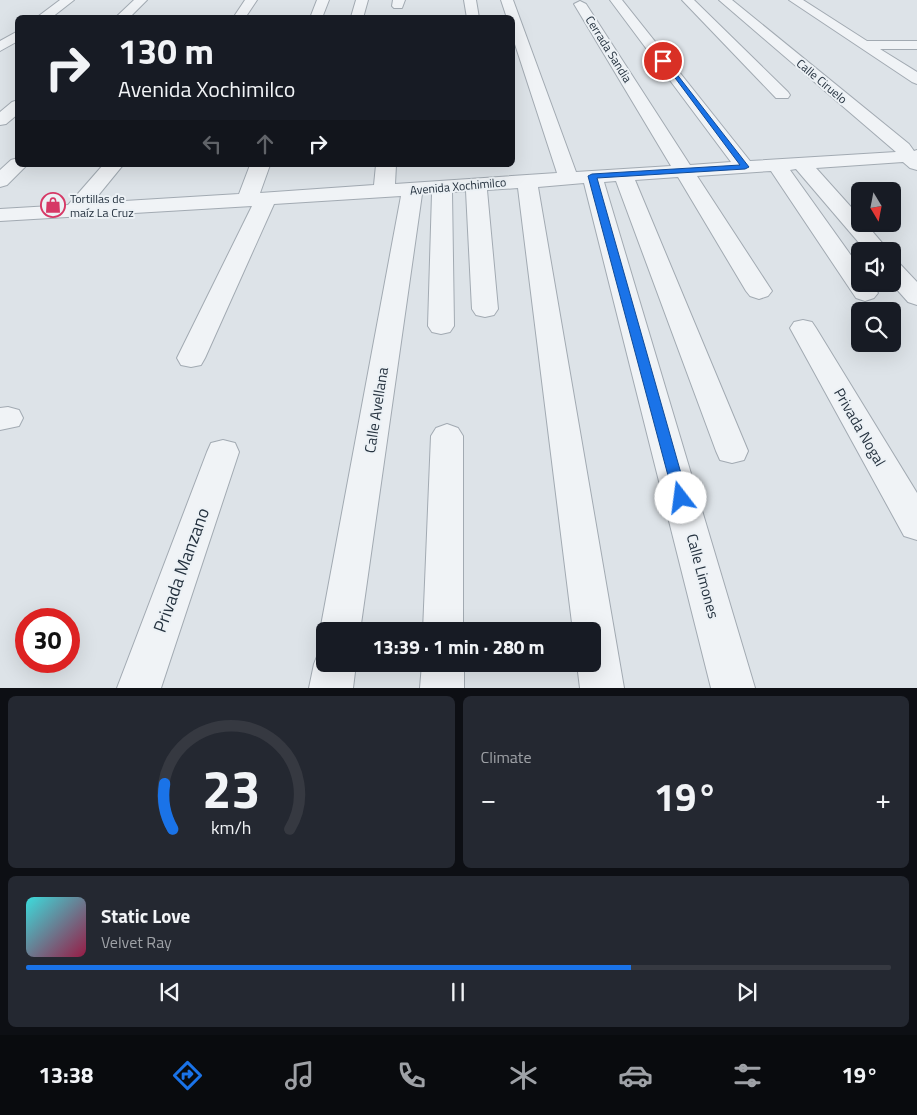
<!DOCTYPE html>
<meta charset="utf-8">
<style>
:root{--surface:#171b24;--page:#242831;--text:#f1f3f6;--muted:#9ea1a6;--line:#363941;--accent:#1a73e8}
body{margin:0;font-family:"Titillium Web",sans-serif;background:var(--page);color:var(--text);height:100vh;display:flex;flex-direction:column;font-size:19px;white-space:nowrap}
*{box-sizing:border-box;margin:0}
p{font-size:16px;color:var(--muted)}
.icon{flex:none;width:28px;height:28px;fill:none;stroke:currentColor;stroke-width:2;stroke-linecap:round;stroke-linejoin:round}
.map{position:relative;height:688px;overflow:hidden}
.side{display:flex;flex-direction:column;gap:8px;padding:8px;background:#0d0f14;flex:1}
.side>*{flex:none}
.top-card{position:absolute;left:15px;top:15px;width:500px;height:152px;border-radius:8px;box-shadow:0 5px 20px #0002;background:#171b24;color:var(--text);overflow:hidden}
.needle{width:32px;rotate:170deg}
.buttons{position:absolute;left:851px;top:182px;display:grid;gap:10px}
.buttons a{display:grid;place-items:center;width:50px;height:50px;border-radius:8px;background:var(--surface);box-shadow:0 5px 20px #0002;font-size:25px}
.speed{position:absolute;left:15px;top:608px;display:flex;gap:10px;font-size:25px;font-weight:700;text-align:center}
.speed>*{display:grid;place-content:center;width:65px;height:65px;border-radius:50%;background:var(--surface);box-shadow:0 5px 20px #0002;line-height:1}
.speed .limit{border:8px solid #d22;background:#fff;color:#111}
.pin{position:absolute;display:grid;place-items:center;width:42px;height:42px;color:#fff;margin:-21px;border:2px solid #fff;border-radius:50%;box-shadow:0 1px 5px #0007}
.me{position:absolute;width:55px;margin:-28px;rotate:345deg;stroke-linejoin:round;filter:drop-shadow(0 0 4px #0008)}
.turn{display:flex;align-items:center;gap:18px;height:105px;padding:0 20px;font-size:22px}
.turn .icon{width:65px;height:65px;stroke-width:2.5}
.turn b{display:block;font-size:35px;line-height:42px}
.lanes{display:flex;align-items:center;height:48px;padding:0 20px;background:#0003;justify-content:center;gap:25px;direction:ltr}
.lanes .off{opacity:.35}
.big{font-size:38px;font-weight:700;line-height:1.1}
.side .tile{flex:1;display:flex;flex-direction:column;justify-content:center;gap:8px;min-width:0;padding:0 18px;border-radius:8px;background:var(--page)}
.side .dial{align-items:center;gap:0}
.dial svg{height:130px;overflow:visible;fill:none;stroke:var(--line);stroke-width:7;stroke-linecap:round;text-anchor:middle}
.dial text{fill:var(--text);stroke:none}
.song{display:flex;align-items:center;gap:15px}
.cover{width:60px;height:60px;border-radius:8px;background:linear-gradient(135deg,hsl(180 70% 55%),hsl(340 70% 35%))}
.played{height:5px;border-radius:2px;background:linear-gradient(90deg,var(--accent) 70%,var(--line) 70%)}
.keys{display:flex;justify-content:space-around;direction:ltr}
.heat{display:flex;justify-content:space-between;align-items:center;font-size:28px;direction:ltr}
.side .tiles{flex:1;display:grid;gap:8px;grid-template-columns:1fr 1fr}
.tile:last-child{grid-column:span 2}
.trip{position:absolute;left:316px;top:622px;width:285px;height:50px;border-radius:8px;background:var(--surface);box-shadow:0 5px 20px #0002;font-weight:700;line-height:50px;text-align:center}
.tab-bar{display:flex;height:80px;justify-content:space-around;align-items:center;background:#090b0e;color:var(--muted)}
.tab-bar .icon{width:35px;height:35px}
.tab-bar .active{color:var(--accent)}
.tab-bar b{font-size:22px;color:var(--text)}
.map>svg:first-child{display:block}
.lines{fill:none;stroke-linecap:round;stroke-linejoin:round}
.street-casing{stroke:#a2aab2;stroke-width:2}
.street{fill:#f0f3f6;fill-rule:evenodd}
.route{fill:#1a73e8;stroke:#114b97}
.labels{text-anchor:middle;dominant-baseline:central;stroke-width:4;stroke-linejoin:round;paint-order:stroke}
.far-street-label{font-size:12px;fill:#25323f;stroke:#ecf1f5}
.far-poi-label{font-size:12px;fill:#25323f;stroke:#ecf1f5;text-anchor:start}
.street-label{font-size:15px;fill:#25323f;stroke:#ecf1f5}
.near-street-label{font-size:18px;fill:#25323f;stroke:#ecf1f5}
</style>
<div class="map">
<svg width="917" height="688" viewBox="0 0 917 688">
<rect width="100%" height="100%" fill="#dde3e8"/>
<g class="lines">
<defs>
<path id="street" d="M60,0H74L51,18H36Z
M134,0H147L129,18H115Z
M245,0H257L245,18H233Z
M317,0H329L322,18H310Z
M356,0H368L363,18L351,17Z
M393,0H405L402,8H394L392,6Z
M464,0H476L479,18H467Z
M501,0H513L576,172L671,166L574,4L580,1L586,4L690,165L731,162L610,0H622L750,161L896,152L719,0H732L909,144L914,151L917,150V170L910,168L903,162L816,168L860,217V224H866L889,251H866L796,169L790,170L860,268V284H871L878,293L874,298L865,301L856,298L771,171L697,176L772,291L768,296L759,299L750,296L746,291L678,177L635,180L748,451L744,460L732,463L720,460L716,451L616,181L604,182L755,688H711L584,183L538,187L624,688H580L577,664H592V631H573L518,188L487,190L498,309L494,315L485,317L476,315L472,309L466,191L452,192L454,326L450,332L441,334L432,332L428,326L432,194H422L360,631H325V644L320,631L401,196L274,204L205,358L201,365L191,367L181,365L177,358L252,206L0,221V209L68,205L103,165H123L92,203L239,194L250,165H270L260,193L374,185L376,165H396L395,184L557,173L512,35V18H507Z
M682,0H694L788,92L790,95L788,98H776Z
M789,0H803L867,41H917V49H880L917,72V84L912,82Z
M18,31V41L0,51V41Z
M18,100V114L6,124L0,125V112L12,102Z
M18,158V165H27L7,185L0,187V170L11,160Z
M892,262L900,264L917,282V305L908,302L892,284Z
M803,320L812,322L816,328L917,493V540L904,536L790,328L794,322Z
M8,407L19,410L23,418L19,426L0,430V408Z
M447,424L458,428L463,436V631H423L431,436L436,428Z
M223,440L235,443L239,452L161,688H117L207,452L211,443Z
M325,647V664H356L353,688H309L314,664L320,649Z
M422,664H464V688H420Z"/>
</defs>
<!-- street casing -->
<use href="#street" class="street-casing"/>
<!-- street -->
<use href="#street" class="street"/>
</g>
<!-- route -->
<path class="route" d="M661,59H665L749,167L745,169L597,178L688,498L686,502L681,504L676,502L674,498L588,176L592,174L740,165Z"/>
<!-- icons -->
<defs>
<symbol id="shop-ring" viewBox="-11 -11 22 22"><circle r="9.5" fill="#ecf1f5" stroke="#d63866" stroke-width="1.5"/><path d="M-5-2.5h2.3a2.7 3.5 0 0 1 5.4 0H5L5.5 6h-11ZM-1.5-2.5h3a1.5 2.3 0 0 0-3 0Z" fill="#d63866"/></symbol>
</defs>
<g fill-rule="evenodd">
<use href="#shop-ring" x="39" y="191" width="28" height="28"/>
</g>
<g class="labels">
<!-- far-street labels -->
<g class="far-street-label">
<text transform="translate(609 49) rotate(58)">Cerrada Sandia</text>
<text transform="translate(822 81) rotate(40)">Calle Ciruelo</text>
<text transform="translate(458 186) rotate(-5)">Avenida Xochimilco</text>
</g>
<!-- far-poi labels -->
<g class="far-poi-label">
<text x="70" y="198">Tortillas de<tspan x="70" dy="14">maíz La Cruz</tspan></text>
</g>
<!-- street labels -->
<g class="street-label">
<text transform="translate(376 410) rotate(-81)">Calle Avellana</text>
<text transform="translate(860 427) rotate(60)">Privada Nogal</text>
<text transform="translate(703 576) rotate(75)">Calle Limones</text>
</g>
<!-- near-street labels -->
<g class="near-street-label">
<text transform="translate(181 570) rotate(-70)">Privada Manzano</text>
</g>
</g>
</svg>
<div class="buttons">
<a><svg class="needle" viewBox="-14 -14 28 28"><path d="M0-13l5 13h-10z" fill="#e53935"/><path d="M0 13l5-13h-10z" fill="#9ea1a6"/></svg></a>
<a><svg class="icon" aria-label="sound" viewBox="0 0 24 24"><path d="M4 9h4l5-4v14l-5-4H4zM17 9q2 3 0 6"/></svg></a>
<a><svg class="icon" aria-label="search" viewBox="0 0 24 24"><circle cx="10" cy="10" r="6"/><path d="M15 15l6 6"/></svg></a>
</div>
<div class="speed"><div class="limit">30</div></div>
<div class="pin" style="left:663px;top:61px;background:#d93025"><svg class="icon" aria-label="arrive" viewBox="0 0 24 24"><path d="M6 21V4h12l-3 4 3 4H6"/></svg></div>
<svg class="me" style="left:681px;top:498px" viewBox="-20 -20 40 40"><circle r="19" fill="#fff"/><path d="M0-13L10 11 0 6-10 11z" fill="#1a73e8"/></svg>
<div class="trip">13:39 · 1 min · 280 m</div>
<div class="top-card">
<div class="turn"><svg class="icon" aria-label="right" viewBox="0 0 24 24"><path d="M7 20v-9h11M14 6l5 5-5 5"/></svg><div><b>130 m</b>Avenida Xochimilco</div></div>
<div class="lanes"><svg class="icon off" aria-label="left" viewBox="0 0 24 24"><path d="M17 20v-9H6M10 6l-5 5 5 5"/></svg><svg class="icon off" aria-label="ahead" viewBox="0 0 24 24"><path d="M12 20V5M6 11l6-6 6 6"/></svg><svg class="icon" aria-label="right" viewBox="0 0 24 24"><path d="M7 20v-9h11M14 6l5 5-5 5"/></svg></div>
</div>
</div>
<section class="side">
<div class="tiles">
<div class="tile dial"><svg viewBox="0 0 100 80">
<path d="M14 69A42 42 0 1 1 86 69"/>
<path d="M14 69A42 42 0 0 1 9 41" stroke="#1a73e8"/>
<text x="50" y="56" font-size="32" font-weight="700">23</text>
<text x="50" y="72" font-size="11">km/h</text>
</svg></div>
<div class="tile"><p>Climate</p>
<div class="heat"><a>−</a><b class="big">19°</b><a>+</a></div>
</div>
<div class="tile">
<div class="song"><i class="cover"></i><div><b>Static Love</b><p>Velvet Ray</p></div></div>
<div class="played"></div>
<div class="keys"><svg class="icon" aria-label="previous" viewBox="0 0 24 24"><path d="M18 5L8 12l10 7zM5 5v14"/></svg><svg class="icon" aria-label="pause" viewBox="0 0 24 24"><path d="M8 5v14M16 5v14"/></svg><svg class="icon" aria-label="next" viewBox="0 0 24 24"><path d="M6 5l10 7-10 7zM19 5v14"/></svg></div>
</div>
</div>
</section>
<nav class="tab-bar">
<b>13:38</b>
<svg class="icon active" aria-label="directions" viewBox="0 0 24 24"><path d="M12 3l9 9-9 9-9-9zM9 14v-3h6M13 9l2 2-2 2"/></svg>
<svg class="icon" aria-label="music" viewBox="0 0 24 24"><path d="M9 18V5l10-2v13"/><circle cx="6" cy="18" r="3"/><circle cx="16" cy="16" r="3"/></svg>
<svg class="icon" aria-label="phone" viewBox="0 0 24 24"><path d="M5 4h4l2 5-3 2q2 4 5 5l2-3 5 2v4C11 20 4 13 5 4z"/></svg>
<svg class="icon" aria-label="climate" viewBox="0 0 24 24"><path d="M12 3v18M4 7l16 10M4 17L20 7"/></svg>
<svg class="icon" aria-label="car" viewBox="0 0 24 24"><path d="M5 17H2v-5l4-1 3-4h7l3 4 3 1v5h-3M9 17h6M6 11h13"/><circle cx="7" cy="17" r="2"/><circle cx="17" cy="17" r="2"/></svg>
<svg class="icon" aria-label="filters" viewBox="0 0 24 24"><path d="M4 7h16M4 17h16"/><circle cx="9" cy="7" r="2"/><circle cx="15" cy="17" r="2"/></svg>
<b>19°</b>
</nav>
